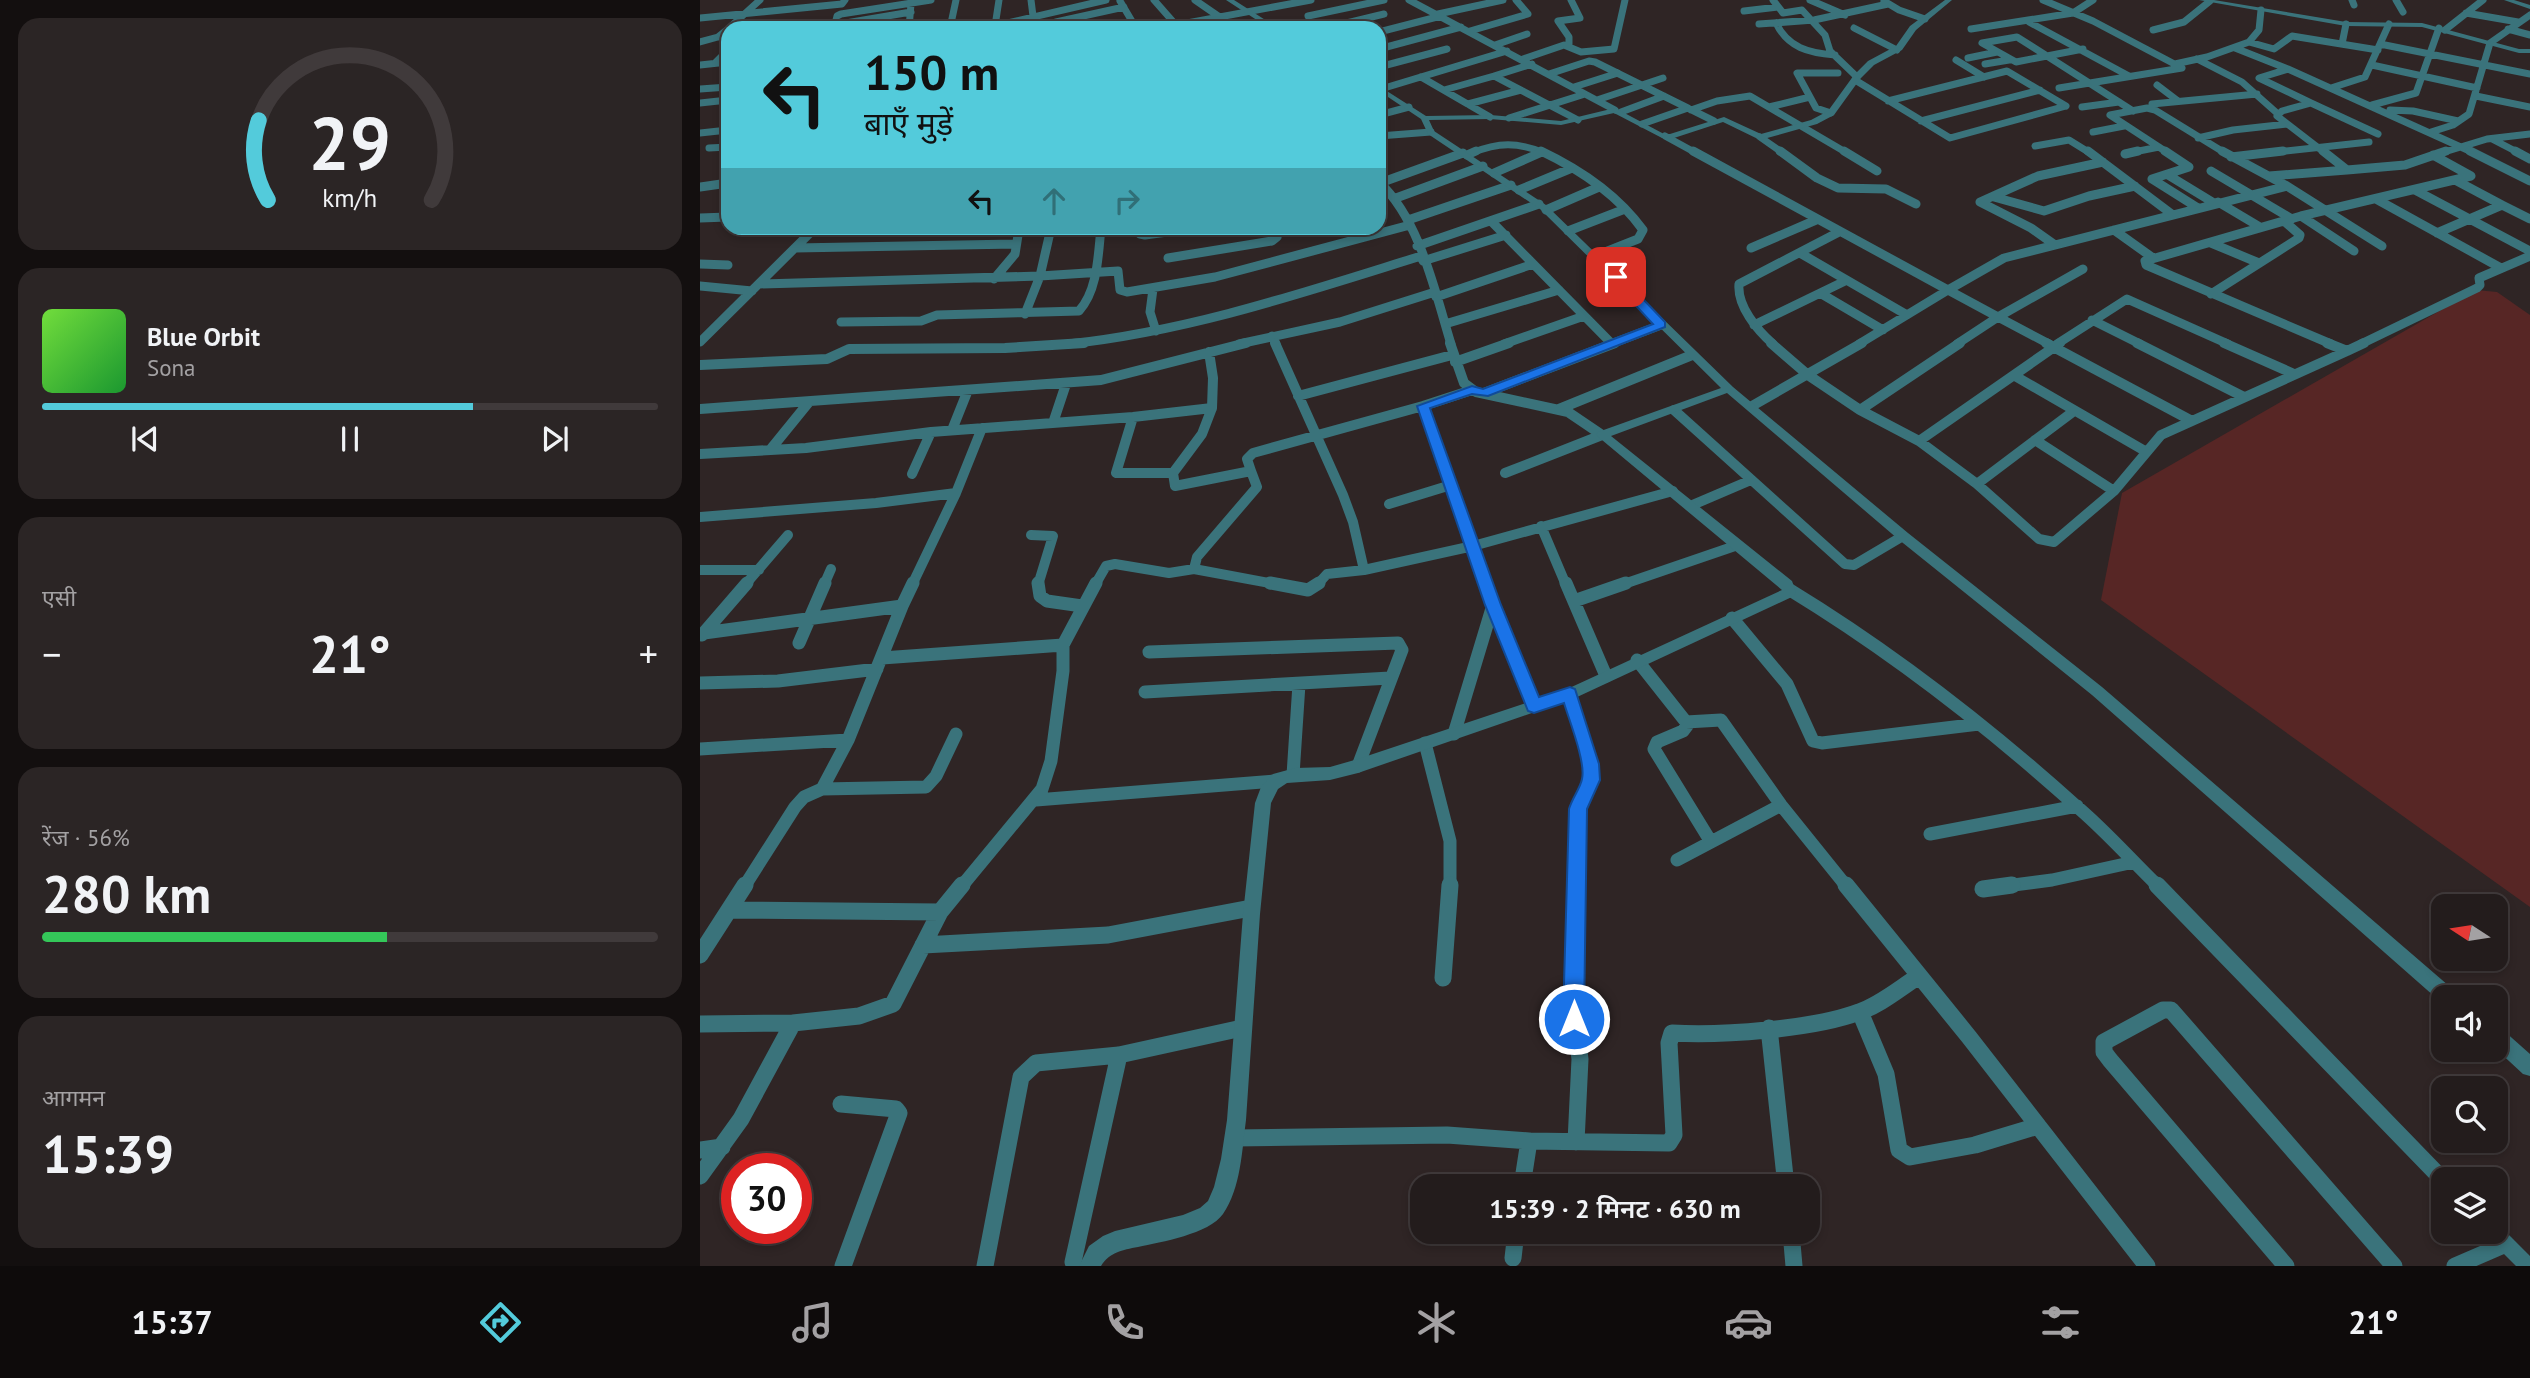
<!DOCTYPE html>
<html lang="hi">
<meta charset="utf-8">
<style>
:root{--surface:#231c1c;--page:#2b2525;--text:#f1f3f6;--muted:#a3a1a3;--line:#403a3b;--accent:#53cbdb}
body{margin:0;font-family:"PT Sans","Noto Sans Devanagari",sans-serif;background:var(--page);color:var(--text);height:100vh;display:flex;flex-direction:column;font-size:26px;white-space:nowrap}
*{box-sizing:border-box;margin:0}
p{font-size:23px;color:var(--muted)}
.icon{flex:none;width:38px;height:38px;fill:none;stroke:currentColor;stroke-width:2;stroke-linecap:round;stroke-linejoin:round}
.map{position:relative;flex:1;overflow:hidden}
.panel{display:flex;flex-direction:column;gap:18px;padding:18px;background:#130f0f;width:700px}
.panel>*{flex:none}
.guide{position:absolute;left:21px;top:21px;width:665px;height:214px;border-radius:21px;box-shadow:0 4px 10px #0003,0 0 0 2px var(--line);background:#53cbdb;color:#111;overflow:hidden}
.needle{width:46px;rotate:282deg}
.buttons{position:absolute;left:1731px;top:894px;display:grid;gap:14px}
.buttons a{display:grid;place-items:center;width:77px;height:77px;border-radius:14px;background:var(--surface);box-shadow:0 4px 10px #0003,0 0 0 2px var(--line);font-size:35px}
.speed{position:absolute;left:21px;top:1153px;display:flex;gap:14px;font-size:35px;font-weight:700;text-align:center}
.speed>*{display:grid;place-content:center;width:91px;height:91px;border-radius:50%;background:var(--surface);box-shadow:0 4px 10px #0003,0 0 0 2px var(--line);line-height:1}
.speed .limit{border:10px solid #d22;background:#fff;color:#111}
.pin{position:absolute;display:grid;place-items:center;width:60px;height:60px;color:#fff;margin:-30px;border-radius:14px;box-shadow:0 4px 10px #0006}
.me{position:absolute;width:77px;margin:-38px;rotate:0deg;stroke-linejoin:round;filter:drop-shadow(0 0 5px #0008)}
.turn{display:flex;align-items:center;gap:24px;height:147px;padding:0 28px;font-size:32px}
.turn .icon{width:91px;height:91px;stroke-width:2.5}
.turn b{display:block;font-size:49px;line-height:60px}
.lanes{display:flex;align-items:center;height:66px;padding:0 28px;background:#0003;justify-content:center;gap:35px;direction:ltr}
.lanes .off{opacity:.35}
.big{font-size:52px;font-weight:600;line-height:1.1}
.panel .card{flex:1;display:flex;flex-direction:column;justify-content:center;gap:10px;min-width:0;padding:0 24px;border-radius:21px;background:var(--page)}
.panel .dial{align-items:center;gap:0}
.dial svg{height:182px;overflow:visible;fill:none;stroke:var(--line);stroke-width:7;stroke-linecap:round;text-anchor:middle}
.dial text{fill:var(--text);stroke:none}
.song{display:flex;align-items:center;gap:21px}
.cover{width:84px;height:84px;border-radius:10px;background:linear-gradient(135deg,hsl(100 70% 55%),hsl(130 70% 35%))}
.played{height:7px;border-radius:4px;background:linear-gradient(90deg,var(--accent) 70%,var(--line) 70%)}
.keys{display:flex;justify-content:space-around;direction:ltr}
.heat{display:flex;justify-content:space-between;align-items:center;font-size:38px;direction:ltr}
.charge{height:10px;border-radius:5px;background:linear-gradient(90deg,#34c759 56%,var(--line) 0)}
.trip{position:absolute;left:710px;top:1174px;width:410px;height:70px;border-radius:21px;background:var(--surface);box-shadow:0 4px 10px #0003,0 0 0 2px var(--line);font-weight:600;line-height:70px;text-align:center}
.tabs{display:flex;height:112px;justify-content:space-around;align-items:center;background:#0e0b0b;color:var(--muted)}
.tabs .icon{width:49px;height:49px}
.tabs .on{color:var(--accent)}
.tabs b{font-size:32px;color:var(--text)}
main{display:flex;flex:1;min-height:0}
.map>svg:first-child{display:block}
.green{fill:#572625}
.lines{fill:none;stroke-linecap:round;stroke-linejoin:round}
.minor-far4{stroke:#3a737b;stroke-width:7}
.minor-far3{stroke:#3a737b;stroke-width:9}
.minor-far2{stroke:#3a737b;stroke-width:10}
.minor-far1{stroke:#3a737b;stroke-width:13}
.minor{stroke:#3a737b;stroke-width:17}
.tertiary{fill:#3a737b;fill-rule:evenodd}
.route{fill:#1a73e8;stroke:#114b97;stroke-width:2}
</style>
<main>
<section class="panel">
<div class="card dial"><svg viewBox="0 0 100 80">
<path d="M14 69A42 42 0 1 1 86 69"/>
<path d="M14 69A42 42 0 0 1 10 34" stroke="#53cbdb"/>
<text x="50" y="56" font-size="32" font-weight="700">29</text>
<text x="50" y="72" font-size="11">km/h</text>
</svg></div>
<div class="card">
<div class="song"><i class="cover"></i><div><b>Blue Orbit</b><p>Sona</p></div></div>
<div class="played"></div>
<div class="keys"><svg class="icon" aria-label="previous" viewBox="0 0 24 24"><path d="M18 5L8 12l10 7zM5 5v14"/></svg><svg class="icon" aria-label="pause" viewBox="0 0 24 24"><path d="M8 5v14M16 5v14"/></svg><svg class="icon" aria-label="next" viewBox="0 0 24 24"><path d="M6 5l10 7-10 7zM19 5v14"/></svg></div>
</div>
<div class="card"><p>एसी</p>
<div class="heat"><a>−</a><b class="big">21°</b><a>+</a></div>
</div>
<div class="card"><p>रेंज · 56%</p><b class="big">280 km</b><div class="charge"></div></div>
<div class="card"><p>आगमन</p><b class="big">15:39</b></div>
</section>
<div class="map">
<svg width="1830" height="1266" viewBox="0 0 1830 1266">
<rect width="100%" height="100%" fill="#2f2525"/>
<!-- green -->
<path class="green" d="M1776,290L1797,292L1830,315V907L1401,600L1422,493Z"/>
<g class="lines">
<!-- minor-far4 -->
<path class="minor-far4" d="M331,0L333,16
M454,0L476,25
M495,0L521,18L529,28
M709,0L915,110
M1073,0L1083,13L1102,10L1125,35L1130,51L1157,77
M1110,0L1145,15
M1343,0L1393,21L1482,68L1359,88
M1652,0L1654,5
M1696,0L1703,12
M420,1L436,28
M1184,1L1199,10L1225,19
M1044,11L1078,7
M1766,13L1818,22
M738,14L803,0
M608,16L684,0
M0,18L142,4L145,0
M1329,22L1429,76
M1076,23C1088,48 1109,53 1135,55
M1059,24L1114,20L1188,4
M134,25L211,12
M295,26L299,0
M29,28L60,0
M46,28L109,25
M134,28L137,16L141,14L231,0
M209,28L211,4
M250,28L256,0
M286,28L406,0
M362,28L356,22L424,7
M460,28L611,0
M626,28L684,14
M1154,28L1197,50
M28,29L18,37H28
M1271,29L1373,13L1393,0
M1808,29L1830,35
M1453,30L1484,22L1510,1
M1745,30L1783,0
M770,31L828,14L816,0
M679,32L741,16
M1317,37L1347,56L1316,62L1282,43Z
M0,42L18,37
M1549,42L1559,30L1561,10
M1642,44L1646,24
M1680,44L1830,74
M795,45L827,34
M869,46V37L858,21L880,18L871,0
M1535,48L1588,69
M679,49L761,27
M1347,56L1433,111
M1347,56L1383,49
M1268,58L1297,52
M823,59L864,45L881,52L914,49L925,0
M1497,59L1542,82L1578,114
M1256,60L1284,77
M15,63L28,50
M832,64L794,76L878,120
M1285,64L1309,60
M1475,64L1507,57L1549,42L1574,49L1592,36L1678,50
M0,65L28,62
M1672,65L1777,88
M679,67L747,49
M849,74L889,61L895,62L1014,121
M721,77L790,117
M1155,80L1250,138L1366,106
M1457,85L1478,101
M874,87L918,73
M1631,88L1665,77L1689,24
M0,89L28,87
M681,89L807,51
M744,90L794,76
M1776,96L1830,107
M897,100L963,78
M1188,101L1307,71L1366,106
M0,103L28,100
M1611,103L1678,134
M768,104L821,90
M1452,104L1557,94
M1672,105L1716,93L1739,28
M1069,107L1110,97
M1382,107L1419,102
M991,110L1017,101L1050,96L1147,153
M1690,110L1713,111L1758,121
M921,112L964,96
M1131,113L1116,108L1097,73H1138
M679,115L709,107
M809,118L885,94
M1221,121L1340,90
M942,124L988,108
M1393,132L1424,126
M1731,132L1753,125L1769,114L1790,43L1830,15
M0,133L28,130
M679,136L731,132
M965,136L996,153
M1060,137L1083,153
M1498,138L1533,130L1587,124
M1792,139L1819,153
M1335,146L1369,140L1390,153
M9,148L28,147
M772,153C798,142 818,142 844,153
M840,153L842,152
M1429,153L1459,147
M1468,153L1410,115L1447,108L1455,110L1525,153
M1567,153L1669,142
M1625,153L1577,116L1582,111L1611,103L1559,78L1588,69L1774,153
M1741,153L1787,139L1830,134"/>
<!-- minor-far3 -->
<path class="minor-far3" d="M841,151C881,170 917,194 943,230L938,239L895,256
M993,151L1248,290L1159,344
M1080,151L1117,178L1138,188L1186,189L1216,204
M1144,151L1177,171
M1388,151L1473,215
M1465,151L1489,167L1452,179L1498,208
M1522,151L1587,186L1682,246
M1770,151L1830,181
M1815,151L1830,159
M1425,154L1438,151
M767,155L776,151
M1531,157L1583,151
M1647,170L1705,165L1746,151
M1511,171L1592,219
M794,173L842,152
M1468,175L1514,203
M1569,176L1647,170L1623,151
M679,182C720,220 735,292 751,344
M680,183L763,153
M0,187L28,183
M819,190L872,168
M1715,190L1830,251
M1294,197L1344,211L1389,196L1435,186
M696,198L783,166
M1676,199L1801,268
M1518,202L1560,227
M1802,205L1830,219
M846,210L899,187
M1601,216L1654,251
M0,218L28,217
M708,220L811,185
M791,221L912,344
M147,228L195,229
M351,228L340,276L418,271L420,290L427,292L515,277L710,225
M439,228L440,234L445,235L497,228
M539,228L543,231L563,228
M1414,230L1453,258
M868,231L925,209
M237,232L241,228
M1737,233L1802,205L1755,180
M1511,243L1559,263
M1355,245L1331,228L1280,202L1338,176L1403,162
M717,246L839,204
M95,248L315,244
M1051,248L1116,220
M1100,253L1207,315
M468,258L572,241L577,237L572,228
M723,261L806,235
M0,264L28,265
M294,279L315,254L319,229L337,228
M59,284L340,276L325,314
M0,286L52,291
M453,289L450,312L456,331
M1248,290L1304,258L1587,186
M1248,290L1298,317L1383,269
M1120,293L1183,330
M1511,294L1599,238L1600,235L1584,221
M736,297L833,264
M1392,320L1440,344
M141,322L221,321L237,315L379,311C398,290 398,255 401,228
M745,324L859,290
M1054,325L1145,281
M572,336L576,344
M0,342L115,228
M368,344C490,331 605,292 721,256
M539,344L640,322L735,292
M804,344L884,316
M911,344L961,325
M1073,344C1057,330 1037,306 1039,284L1139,232
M1257,344L1298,317L1349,344
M1357,344L1427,299L1528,344
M1631,344L1446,265L1445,261L1601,216L1771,176L1733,155
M1661,344L1777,288L1780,285L1779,278L1830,256"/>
<!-- minor-far2 -->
<path class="minor-far2" d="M575,343L643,495L653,522L664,570L773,546L973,491
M750,343L764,383L776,392L868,412L902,435
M1071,343L1108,375L1160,410L1219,441L1277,484L1339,539L1354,542L1414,491L1461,435L1647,351L1627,343
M1346,343L1492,421
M1437,343L1544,397
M1524,343L1594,374
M1647,351L1664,343
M755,362L809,343
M0,365L127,359L149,349L305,348L384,343
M1315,376L1445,451
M772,390L723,406L786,585
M784,393L915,343
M598,396L752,355
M1052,406L1162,343
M512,408L502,434L473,473L475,486L551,471L547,459L553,453L723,406
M0,409L401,380L546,343
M859,409L992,355
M974,410L1145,564L1154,565L1203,536
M1160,410L1260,343
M433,417L416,473H473
M353,423L366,384
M252,430L268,390
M1335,440L1414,491
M1219,441L1360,343
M70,450L109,402
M0,454L106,448L231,432L433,417L512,408L513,378L509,352
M551,471L557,487L497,557L494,569L580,585
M805,473L902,435
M212,474L231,432
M1277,484L1374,411
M689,504L751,485
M990,506L1051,480
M0,517L176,503L256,493
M841,526L866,585
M331,535L353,536L338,585
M0,570H59
M45,585L88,535
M124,585L131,569
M212,585L256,493L282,428
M395,585L406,566L415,564L469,573L494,569
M617,585L627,574L664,570
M921,585L1035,546"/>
<!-- minor-far1 -->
<path class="minor-far1" d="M338,583L340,596L347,601L382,606
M570,583L608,590L619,583
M785,583L834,706
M866,583L906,676
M1090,590C1190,651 1288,727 1375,805C1405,830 1431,860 1459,887
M874,601L926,583
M1032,618L1087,684L1113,741L1122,743L1279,724
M4,633L202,606L213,583
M2,635L47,583
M99,643L125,583
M363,645L396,583
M449,652L698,643L702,650L658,766
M182,658L363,645V671L351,761L342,789L261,887
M937,660L986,722L1021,720L1081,805L1147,887
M0,683L78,681L177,669
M445,692L690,678
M870,694L892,774L878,809L876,887
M989,723L983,731L957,742L954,749L1011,842
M754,734L793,605
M725,743L750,841V887
M0,749L148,740
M593,775L599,684
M122,789L226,787L236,776L256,734
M336,800L574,781
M1230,834L1377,806
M977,860L1081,805
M44,887L95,807L104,797L122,789L148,740L202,606
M1298,887L1352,880L1434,862"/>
<!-- minor -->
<path class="minor" d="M1146,885L1269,1037L1447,1266
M1457,885L1743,1180
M1283,889L1312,885
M30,910L240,912
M223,945L408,935L551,908
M0,955L45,885
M743,978L750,885
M1160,1012L1186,1074L1199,1150L1210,1157L1275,1145L1338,1126
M0,1024L93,1023
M1069,1028L1086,1186
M141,1104L196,1109L199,1113L143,1266
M534,1138L747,1135L829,1141L969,1143L974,1135L969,1043L972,1033C1021,1036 1114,1029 1159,1012C1180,1005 1200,988 1219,976
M876,1142L880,1059L873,1005L876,885
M0,1150L22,1147
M0,1176L41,1119L93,1023L159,1016L193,1004L240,912L262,885
M822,1186L829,1141
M1091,1232L1094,1266
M1794,1232L1828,1266
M813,1258L816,1232
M373,1262L419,1055
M285,1266L321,1077L336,1063L419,1055L542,1028
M1586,1266L1410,1060L1404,1052V1042L1463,1010H1471L1694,1266
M1755,1266L1806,1244"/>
<!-- tertiary -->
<path class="tertiary" d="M526,0H534L578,28H569Z
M1245,0H1252L1216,30L1202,50L1174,65L1160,79L1134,115L1117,124L1060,140L1023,122L974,138H962L914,113L861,125L790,119L729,120L734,131L846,205L1033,387L1208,533L1402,687L1756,992L1759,998H1743V1004L1392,695L1198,539L1027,393L911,436L1092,581L1096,592L1094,596L875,698L658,773L630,780L587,783L578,789L571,803L560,914L546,1120C542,1150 541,1188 523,1214C509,1234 461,1242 438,1247C422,1250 410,1252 401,1266H379L389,1246L403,1236L415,1231L483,1215L500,1208L508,1201L514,1187L521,1159L527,1120L543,914L555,803L561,787L573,774L595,768L630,767L658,759L865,690L1082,590L896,435L898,432L1021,388L840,209L728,134L721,119L679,91V86L726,116L790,115L861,121L915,108L964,134H970L1024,117L1061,134L1111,120L1128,111L1154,75L1168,61L1196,46L1210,26Z
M1499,0H1514L1646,22L1722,23L1819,49H1830V53H1819L1722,27L1646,26Z
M1804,0H1814L1830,5V9Z
M1796,1028L1803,1030L1830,1054V1076L1823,1074L1796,1049Z"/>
</g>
<!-- route -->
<path class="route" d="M912,275H920L965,322V327L788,396L772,394L730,408L801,605L839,697L870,687L875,689L899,764L900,780L887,809L884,1019L881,1027L874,1030L867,1027L863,1019L869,809C872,798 880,789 882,779C886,762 869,720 864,703L834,713L828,711L826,706L785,605L717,406L772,386L783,389L953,324L912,280Z"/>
</svg>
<div class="buttons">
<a><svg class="needle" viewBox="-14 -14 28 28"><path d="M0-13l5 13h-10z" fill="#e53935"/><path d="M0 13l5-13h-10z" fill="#a3a1a3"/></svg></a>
<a><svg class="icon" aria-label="sound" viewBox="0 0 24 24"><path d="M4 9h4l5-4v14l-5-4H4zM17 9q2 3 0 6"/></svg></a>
<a><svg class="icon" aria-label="search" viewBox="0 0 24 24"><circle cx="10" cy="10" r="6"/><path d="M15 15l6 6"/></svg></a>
<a><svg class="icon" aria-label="layers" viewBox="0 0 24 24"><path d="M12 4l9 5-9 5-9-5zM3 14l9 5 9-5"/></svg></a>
</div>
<div class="speed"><div class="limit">30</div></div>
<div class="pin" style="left:916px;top:277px;background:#d93025"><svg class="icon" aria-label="arrive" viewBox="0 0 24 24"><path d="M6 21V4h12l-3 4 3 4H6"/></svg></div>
<svg class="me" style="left:874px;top:1019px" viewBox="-20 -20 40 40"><circle r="17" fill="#1a73e8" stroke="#fff" stroke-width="3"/><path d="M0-11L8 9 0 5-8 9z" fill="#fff"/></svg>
<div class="trip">15:39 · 2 मिनट · 630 m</div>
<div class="guide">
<div class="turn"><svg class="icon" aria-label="left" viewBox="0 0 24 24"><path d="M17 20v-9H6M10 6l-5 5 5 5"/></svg><div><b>150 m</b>बाएँ मुड़ें</div></div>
<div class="lanes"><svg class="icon" aria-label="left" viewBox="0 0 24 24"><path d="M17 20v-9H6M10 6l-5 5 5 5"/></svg><svg class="icon off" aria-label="ahead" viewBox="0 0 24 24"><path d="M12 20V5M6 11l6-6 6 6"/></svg><svg class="icon off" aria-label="right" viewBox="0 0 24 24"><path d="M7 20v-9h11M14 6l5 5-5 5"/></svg></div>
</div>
</div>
</main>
<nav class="tabs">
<b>15:37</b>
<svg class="icon on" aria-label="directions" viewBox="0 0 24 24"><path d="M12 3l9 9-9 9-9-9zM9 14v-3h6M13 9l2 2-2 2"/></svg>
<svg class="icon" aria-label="music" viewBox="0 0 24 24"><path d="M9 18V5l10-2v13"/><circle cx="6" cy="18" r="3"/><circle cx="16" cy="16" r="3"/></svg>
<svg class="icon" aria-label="phone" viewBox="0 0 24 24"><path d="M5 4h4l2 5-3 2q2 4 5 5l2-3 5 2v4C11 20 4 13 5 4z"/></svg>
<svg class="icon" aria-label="climate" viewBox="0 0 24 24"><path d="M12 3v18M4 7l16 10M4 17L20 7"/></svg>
<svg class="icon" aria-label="car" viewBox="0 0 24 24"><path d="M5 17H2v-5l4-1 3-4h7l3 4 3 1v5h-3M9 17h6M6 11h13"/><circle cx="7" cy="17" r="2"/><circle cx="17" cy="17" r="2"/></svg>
<svg class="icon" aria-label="filters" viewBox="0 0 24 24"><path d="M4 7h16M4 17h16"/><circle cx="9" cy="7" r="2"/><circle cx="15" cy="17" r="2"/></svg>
<b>21°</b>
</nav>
